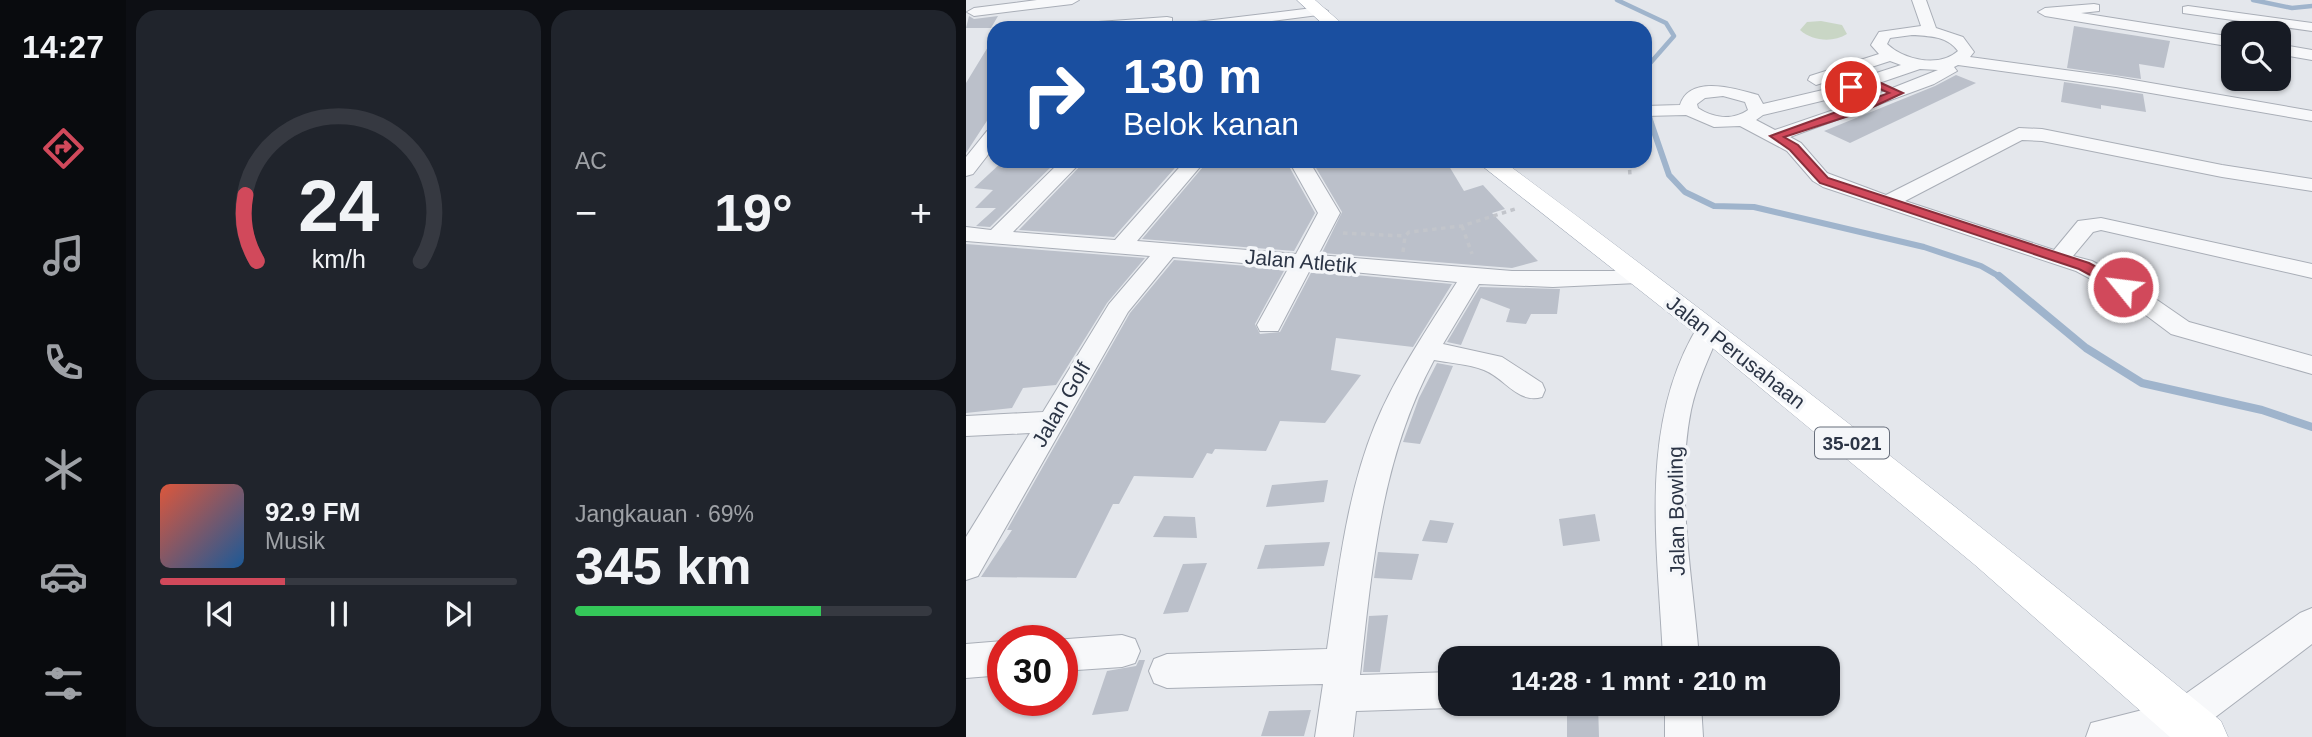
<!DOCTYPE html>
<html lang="id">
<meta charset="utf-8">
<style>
:root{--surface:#171b24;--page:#20242c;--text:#f1f3f6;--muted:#9ea1a6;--line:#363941;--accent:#d1495b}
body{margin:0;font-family:Helvetica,sans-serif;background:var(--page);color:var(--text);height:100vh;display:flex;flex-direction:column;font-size:26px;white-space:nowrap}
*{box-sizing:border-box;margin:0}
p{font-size:23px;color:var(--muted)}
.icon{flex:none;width:38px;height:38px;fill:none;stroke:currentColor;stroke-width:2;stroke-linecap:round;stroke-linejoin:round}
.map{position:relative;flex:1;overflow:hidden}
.side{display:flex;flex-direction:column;gap:10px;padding:10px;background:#0d0f14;width:840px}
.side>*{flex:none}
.guide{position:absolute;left:21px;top:21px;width:665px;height:147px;border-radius:21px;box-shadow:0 2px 5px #0004;background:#1a4fa0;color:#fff;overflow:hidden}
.buttons{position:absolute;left:1255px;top:21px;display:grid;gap:14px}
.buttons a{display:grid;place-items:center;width:70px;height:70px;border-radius:14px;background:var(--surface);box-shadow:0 2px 5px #0004;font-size:35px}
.speed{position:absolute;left:21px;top:625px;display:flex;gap:14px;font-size:35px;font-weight:700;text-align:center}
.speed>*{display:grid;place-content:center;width:91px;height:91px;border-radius:50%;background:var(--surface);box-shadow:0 2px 5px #0004;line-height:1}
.speed .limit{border:10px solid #d22;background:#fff;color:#111}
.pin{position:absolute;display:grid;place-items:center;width:60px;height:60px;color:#fff;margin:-30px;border:4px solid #fff;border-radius:50%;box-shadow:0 2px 7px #0007}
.me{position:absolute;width:77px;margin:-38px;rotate:299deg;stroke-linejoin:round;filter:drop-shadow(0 0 5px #0008)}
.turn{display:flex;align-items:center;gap:24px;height:147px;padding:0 21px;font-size:32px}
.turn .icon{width:91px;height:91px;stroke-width:2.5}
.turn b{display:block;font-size:49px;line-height:60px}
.big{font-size:52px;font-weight:700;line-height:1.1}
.side .widget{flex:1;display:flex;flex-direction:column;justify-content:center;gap:10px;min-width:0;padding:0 24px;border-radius:21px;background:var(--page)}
.side .dial{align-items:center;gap:0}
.dial svg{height:182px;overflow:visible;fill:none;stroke:var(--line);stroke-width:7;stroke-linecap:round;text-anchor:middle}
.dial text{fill:var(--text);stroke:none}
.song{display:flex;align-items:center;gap:21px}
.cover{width:84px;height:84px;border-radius:10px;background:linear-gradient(135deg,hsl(10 70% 55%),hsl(210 70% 35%))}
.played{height:7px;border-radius:4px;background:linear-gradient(90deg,var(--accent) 35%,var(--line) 35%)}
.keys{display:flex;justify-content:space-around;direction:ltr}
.heat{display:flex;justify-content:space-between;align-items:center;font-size:38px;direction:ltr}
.charge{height:10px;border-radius:5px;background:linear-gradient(90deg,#34c759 69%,var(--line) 0)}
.side .tiles{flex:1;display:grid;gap:10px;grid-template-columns:repeat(2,1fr)}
.trip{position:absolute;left:472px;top:646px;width:402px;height:70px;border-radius:21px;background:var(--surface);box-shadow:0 2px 5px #0004;font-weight:700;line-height:70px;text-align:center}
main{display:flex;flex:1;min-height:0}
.menu{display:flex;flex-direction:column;width:126px;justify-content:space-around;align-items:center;background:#090b0e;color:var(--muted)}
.menu .icon{width:49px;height:49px}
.menu .current{color:var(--accent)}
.menu b{font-size:32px;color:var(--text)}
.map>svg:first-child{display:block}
.green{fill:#c9d6c5}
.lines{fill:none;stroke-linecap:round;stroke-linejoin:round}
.stream-far2{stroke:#9fb4cc;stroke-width:4.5}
.stream-far1{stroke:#9fb4cc;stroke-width:6}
.stream{stroke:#9fb4cc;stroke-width:8}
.building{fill:#bbc0ca}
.minor-casing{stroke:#a9aeb7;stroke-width:2}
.major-casing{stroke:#a3abb8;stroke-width:1}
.path{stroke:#c2c5cb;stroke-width:3.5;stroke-dasharray:4.5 4.5;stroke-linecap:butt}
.minor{fill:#f7f8fa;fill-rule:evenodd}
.major{fill:#fff;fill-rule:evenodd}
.route{fill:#d1495b;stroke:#882f3b;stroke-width:2}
.labels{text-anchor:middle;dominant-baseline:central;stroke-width:7;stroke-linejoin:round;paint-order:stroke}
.shield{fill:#f4f6f9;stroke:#676e7b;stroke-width:2}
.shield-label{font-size:19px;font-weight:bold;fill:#2b3445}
.street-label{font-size:21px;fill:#2b3445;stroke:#f4f6f9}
</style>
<main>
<nav class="menu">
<b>14:27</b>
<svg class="icon current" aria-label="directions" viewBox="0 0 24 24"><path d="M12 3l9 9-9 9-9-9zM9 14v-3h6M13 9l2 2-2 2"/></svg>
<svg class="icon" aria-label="music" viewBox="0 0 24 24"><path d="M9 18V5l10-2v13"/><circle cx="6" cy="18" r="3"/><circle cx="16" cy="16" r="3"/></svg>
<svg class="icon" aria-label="phone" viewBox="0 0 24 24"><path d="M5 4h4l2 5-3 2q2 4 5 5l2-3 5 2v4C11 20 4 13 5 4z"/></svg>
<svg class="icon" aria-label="climate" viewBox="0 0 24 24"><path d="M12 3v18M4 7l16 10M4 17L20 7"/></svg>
<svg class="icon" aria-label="car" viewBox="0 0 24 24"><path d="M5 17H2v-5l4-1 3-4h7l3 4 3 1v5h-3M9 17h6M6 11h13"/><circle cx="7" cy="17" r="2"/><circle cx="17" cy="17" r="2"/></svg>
<svg class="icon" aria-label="filters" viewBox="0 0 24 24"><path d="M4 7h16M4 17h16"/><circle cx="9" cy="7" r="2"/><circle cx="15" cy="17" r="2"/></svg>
</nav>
<section class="side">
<div class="tiles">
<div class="widget dial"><svg viewBox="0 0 100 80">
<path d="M14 69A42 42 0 1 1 86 69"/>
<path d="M14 69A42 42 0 0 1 9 40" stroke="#d1495b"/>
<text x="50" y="56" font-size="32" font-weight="700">24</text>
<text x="50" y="72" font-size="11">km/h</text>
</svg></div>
<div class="widget"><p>AC</p>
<div class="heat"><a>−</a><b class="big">19°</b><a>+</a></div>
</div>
<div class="widget">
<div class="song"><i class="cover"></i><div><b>92.9 FM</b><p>Musik</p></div></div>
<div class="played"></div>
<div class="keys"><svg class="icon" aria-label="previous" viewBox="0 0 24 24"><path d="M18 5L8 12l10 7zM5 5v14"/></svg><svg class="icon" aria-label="pause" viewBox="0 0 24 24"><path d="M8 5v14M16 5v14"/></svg><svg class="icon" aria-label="next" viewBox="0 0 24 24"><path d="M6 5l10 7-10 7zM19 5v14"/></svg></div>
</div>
<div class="widget"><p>Jangkauan · 69%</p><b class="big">345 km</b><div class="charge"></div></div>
</div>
</section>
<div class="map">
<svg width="1346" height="737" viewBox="0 0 1346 737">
<rect width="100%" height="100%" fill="#e4e7ec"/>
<!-- green -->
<path class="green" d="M855,21L876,25L881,34C867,43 846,41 834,30L841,22Z"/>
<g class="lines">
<!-- stream-far2 -->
<path class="stream-far2" d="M651,0L700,23L708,36L679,69
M1287,0L1326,8L1346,6
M679,86L685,122"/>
<!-- stream-far1 -->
<path class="stream-far1" d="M684,120L703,175L719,192L748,206L788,207L958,247L1015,266L1036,278"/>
<!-- stream -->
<path class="stream" d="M1033,276L1120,348L1176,383L1296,410L1346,427"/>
</g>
<!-- building -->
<path class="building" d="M3,16L8,19L32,16L25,28H0Z
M1108,26L1204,41L1198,68L1173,64L1175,79L1101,68Z
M28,37V110L0,153V83Z
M990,75L1010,83L884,143L858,131L969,86Z
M1098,82L1177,94L1180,112L1135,105V109L1095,102Z
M37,161H91L24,227L10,226L30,208H9L27,190L8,188Z
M119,161H215L148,237L53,230Z
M242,161H320L349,213L328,251L176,239Z
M346,161H480L498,191L517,185L539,209L526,213L572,261L546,268L356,253L376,212Z
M0,244L179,258L141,303L90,385L57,388L46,408L0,413Z
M208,260L319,269L289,324L294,334L314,332L346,271L486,284L447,347L370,338L365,370L395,375L359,423L314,421L300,451L249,449L246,454L241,453L227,478L168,476L153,504H147L110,578L15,577L46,530H41L164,313Z
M514,287L594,289L591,314H565L560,324L540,322L544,309L515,298L495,345L481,342Z
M471,363L487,366L454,444L437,442L453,398Z
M362,480L358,502L300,507L306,485Z
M629,514L634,541L597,546L593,519Z
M198,516L229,517L231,538L187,537Z
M464,520L488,523L481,543L456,541Z
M364,542L358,566L291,569L299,545Z
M412,552L453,554L446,580L408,578Z
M241,563L222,612L197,614L217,564Z
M422,615L414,672H397L403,616Z
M173,660H179L162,711L126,715L141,671L170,666Z
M601,704H632L633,737H601Z
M345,710L338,736H295L303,711Z"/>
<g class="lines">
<defs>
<path id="minor" d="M71,0H113L106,4L8,16L1,12L8,8Z
M946,0H960L970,28L997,37L1008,52L1004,57L1150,77L1346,111V121L1150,87L992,65L988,67L991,71L968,84L824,137L835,143L861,173L920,195L1053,128L1076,129L1256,165L1346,179V191L1256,177L1076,141L1056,140L939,201L1088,250L1112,221L1135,218L1346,264V278L1135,230L1127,232L1107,256L1126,261L1165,282L1223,322L1346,356V374L1205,334L1149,292L1110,271L857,187L847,181L821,151L774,126L748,127L720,115L679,116V106L714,105C724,74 770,89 792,95L797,104L861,89L935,65L924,61L850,85L842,80L844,76L913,54L905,45L913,32L955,26ZM946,35C963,36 981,36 992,51C973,68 938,60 921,44L924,38ZM954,69L972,70L891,102L809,130L790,120L797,115L872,97ZM757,96L779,102L782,110C766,121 747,118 732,108L731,104L739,98Z
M1128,4L1133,5V11L1115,13L1267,37V47L1079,16L1072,12L1079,8Z
M1222,6L1346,23V31L1217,13V7Z
M355,7L362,11L360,14L251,28H207L214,24Z
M201,17L206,18V24L98,28L105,24Z
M1312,44L1346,50V60L1312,54Z
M28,129V147L7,174L0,176V157L21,131Z
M95,161H116L47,232L149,240L219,161H239L171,241L330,254L352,213L323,161H343L374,213L352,255L546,271H679L683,276L679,281L671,283L587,287L513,284L477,344L536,357L576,383L579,390L576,397C551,404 539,378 518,370C502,364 484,363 468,360C415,458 406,567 394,675L485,672V704H496L485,708L390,711L387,737H349L357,684L201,688L188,683L183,671L188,659L201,654L361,649C372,575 380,496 409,425C430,374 462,328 491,282L345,268L312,331H294L291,325L323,267L207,257L162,312L12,576L0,580V537L64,433L0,436V416L77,412L143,304L184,256L0,241V227L25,230Z
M743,321L752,323L755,329C744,355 731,382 725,410C709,490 727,578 733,658H697C692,547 671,423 734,323Z
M1346,608V644L1231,731L1217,737H1120L1125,723L1208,702L1334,613Z
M156,635L169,639L174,651L169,663L156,667L96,671V640H88Z
M37,641V675L0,678V644Z
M699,704H735L737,737H699Z"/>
<path id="major" d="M331,0H349L381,28H361Z
M510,161H537C781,342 1020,528 1255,721L1262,737H1204L1009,565L732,336Z"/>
</defs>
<!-- minor casing -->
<use href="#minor" class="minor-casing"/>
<!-- major casing -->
<use href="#major" class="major-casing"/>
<!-- path -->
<path class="path" d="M663,161L664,176
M496,226L506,254
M377,233L439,236
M437,252L439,236L443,232L496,226L549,209"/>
<!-- minor -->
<use href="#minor" class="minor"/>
<!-- major -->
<use href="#major" class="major"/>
</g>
<!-- route -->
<path class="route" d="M904,78L937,93L898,111L818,137L832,145L862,178L1123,263L1162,284V290H1152L1113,269L854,183L824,150L804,136L923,93L903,84L885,90L880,87Z"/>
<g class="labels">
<!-- shield labels -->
<rect class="shield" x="849" y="427.5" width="74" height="31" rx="5"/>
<g class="shield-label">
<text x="886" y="443">35-021</text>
</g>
<!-- street labels -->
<g class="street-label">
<text transform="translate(335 261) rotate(5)">Jalan Atletik</text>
<text transform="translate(770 352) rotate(38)">Jalan Perusahaan</text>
<text transform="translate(95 404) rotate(-60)">Jalan Golf</text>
<text transform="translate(710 511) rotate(-91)">Jalan Bowling</text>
</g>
</g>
</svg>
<div class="buttons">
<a><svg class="icon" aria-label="search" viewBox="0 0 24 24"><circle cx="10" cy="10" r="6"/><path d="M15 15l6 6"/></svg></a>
</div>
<div class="speed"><div class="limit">30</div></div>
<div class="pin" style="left:885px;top:87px;background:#d93025"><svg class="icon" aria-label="arrive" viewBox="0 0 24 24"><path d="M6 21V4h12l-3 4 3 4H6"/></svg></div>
<svg class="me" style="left:1157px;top:287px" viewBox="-20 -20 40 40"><circle r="17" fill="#d1495b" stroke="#fff" stroke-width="3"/><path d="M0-11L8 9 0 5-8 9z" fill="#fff"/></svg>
<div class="trip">14:28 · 1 mnt · 210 m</div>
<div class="guide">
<div class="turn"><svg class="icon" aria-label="right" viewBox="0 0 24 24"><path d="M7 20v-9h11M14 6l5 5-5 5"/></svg><div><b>130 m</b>Belok kanan</div></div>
</div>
</div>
</main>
